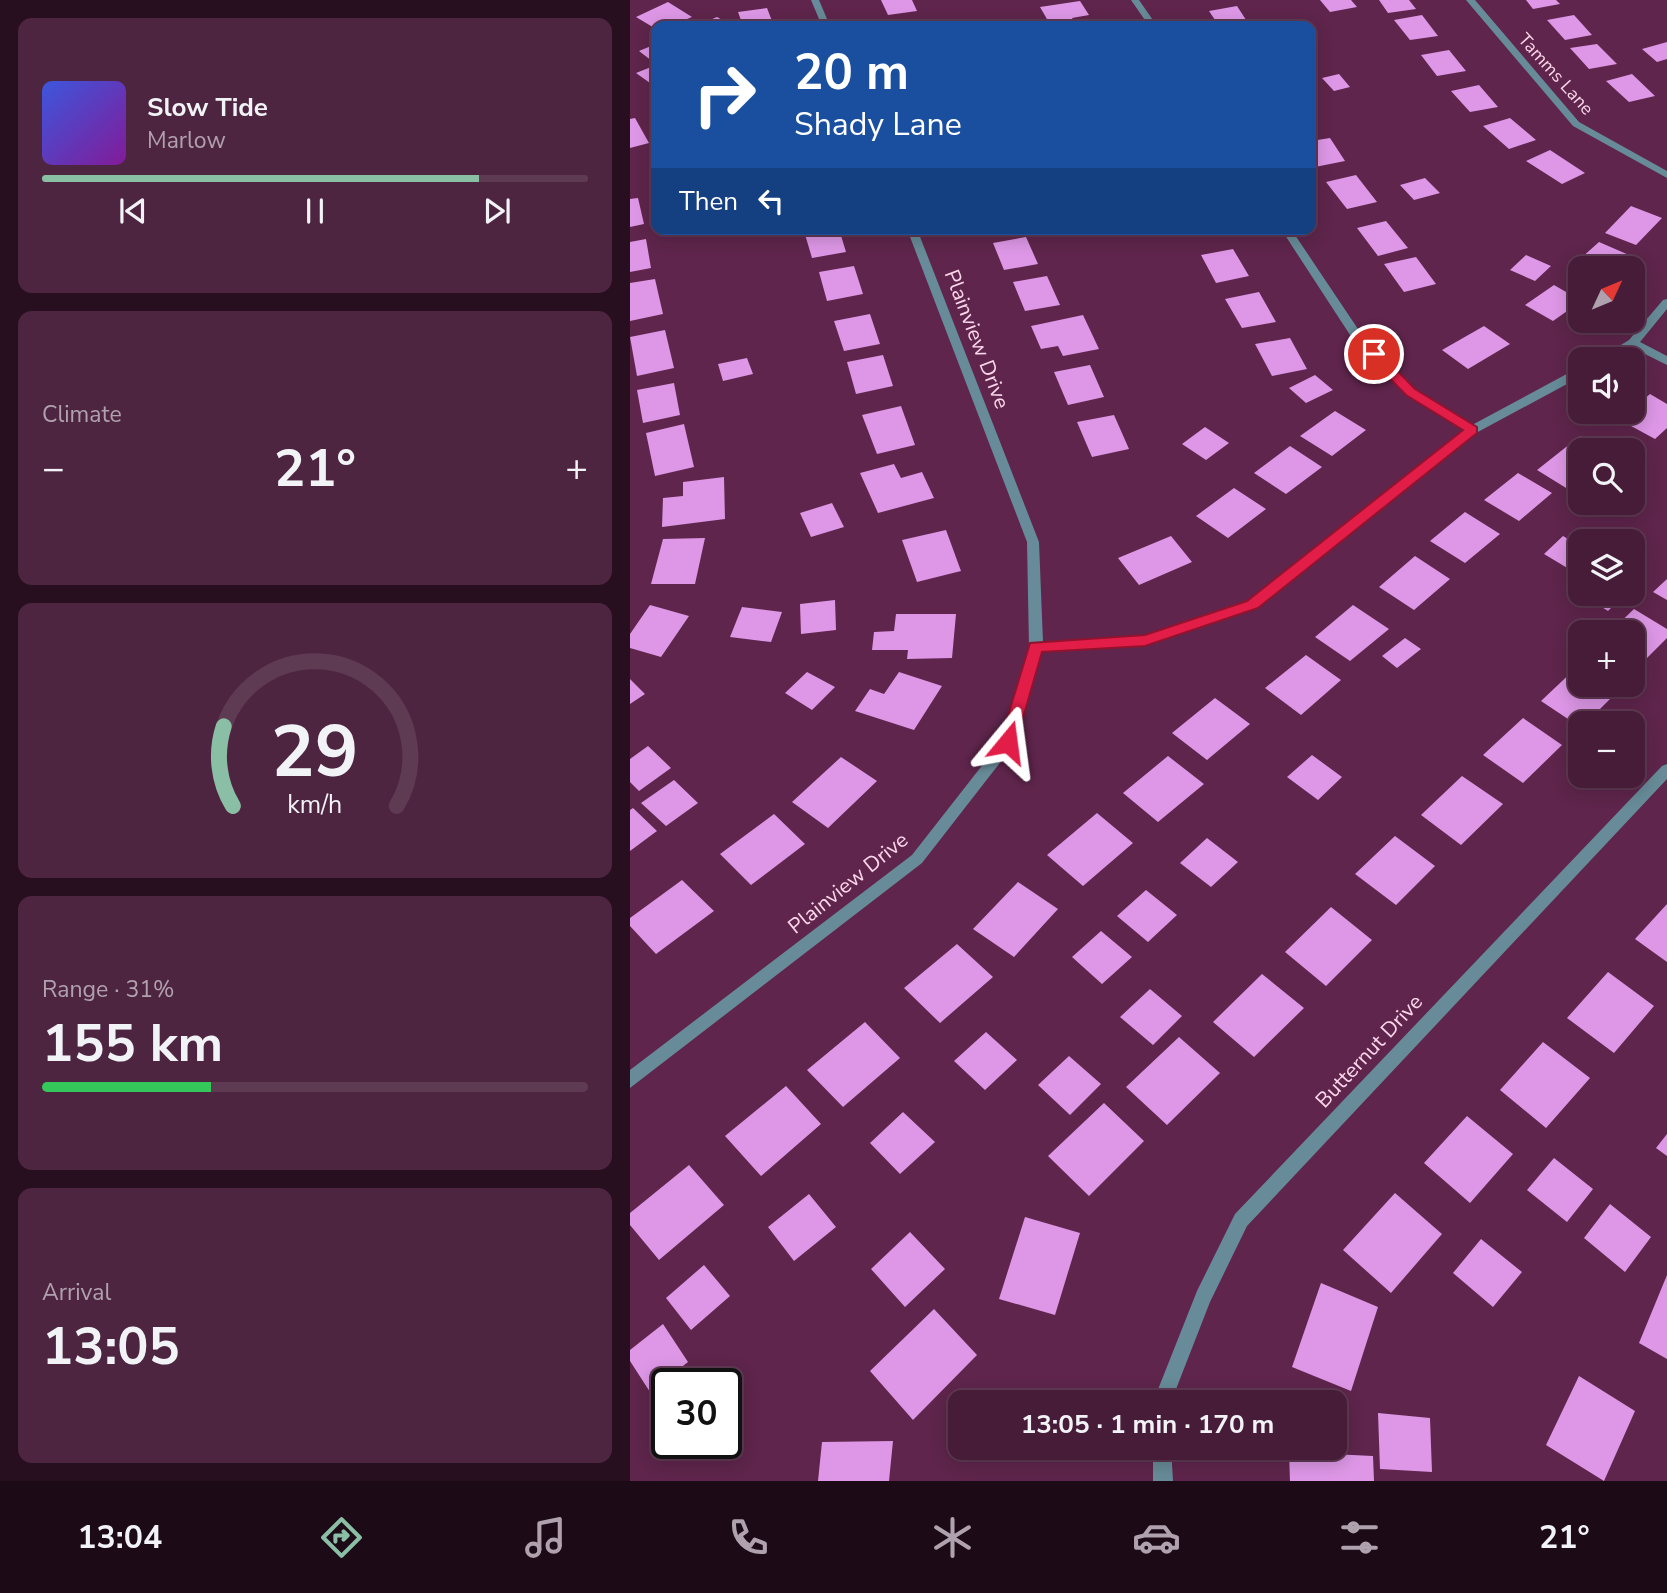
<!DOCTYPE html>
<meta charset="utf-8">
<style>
:root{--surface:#471c39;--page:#4e2541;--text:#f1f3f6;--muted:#b0a1ae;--line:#5f3a53;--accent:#8abfa5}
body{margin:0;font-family:"Nunito Sans",sans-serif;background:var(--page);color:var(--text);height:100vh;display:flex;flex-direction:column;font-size:26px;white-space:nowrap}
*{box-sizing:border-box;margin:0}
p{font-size:23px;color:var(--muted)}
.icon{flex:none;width:38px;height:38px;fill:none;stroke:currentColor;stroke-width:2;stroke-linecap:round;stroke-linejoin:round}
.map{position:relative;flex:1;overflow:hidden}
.side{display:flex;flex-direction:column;gap:18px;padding:18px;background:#270f1f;width:630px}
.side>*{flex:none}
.guide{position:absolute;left:21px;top:21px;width:665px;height:214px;border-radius:14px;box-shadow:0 4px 18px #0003,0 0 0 2px var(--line);background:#1a4fa0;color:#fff;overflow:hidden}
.needle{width:46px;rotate:46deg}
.controls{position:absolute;left:938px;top:256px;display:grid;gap:14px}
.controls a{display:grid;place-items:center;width:77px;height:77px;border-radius:14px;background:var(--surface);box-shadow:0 4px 18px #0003,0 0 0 2px var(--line);font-size:35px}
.speed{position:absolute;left:21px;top:1368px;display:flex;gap:14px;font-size:35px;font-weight:700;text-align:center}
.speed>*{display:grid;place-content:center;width:91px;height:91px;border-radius:50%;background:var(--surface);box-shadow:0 4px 18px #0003,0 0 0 2px var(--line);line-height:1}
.speed .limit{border:4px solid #111;border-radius:10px;background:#fff;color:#111}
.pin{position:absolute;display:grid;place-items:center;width:60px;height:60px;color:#fff;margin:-30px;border:4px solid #fff;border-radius:50%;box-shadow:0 2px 7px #0007}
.me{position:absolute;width:77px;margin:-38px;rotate:16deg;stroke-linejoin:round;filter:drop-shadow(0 0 5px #0008)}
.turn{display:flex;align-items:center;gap:24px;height:147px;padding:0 28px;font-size:32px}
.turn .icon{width:91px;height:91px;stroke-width:2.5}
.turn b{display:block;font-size:49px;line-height:60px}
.then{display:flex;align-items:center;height:66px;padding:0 28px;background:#0003;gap:14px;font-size:26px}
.big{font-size:52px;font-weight:700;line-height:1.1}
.side .widget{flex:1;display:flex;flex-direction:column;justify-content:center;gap:10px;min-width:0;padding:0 24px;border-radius:14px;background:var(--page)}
.side .dial{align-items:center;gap:0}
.dial svg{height:182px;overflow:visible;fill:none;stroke:var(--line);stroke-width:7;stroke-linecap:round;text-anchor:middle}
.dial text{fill:var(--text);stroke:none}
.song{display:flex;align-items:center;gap:21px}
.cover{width:84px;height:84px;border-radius:10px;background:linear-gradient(135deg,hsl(230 70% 55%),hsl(290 70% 35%))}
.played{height:7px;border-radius:4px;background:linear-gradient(90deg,var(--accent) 80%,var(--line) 80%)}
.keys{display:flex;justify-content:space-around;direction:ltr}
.heat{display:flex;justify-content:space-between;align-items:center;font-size:38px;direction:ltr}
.charge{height:10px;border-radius:5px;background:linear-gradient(90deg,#34c759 31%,var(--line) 0)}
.trip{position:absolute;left:318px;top:1390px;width:399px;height:70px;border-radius:14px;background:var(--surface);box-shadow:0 4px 18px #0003,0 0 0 2px var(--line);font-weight:700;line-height:70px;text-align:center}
.menu{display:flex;height:112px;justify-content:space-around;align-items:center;background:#1c0b17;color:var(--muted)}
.menu .icon{width:49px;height:49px}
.menu .current{color:var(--accent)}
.menu b{font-size:32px;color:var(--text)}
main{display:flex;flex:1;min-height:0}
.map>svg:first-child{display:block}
.building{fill:#dd97e6}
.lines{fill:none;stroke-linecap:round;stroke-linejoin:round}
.street{fill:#678b98;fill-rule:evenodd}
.route{fill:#e11d48;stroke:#92132f;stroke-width:2}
.labels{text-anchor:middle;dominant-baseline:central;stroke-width:7;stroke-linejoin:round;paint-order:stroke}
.far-street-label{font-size:18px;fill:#fcd7ec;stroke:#5f254c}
.street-label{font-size:21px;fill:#fcd7ec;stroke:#5f254c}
</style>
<main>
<section class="side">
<div class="widget">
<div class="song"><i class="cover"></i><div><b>Slow Tide</b><p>Marlow</p></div></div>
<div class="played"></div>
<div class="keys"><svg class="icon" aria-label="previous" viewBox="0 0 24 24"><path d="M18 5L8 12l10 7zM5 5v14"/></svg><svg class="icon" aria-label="pause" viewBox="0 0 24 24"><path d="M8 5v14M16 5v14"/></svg><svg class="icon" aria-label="next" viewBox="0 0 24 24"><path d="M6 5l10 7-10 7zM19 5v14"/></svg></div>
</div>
<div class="widget"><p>Climate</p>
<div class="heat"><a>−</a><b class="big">21°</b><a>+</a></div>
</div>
<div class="widget dial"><svg viewBox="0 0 100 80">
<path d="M14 69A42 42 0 1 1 86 69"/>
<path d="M14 69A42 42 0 0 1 10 34" stroke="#8abfa5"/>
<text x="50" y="56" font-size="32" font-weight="700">29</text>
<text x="50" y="72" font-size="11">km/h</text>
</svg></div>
<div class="widget"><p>Range · 31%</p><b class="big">155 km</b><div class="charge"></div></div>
<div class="widget"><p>Arrival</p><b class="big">13:05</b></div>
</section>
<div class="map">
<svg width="1037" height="1481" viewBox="0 0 1037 1481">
<rect width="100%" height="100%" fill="#5f254c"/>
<!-- building -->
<path class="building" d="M251,0H282L287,11L258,15Z
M690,0H721L727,7L700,12Z
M749,0H779L786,9L758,13Z
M896,0H926L930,4L903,9Z
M450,1L459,15L442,18L446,26H421L410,7Z
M38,2L62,17L40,26H26V29L6,17Z
M607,6L620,26H589L579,11Z
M137,8L142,21L113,26L108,12Z
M792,15L808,36L780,40L764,20Z
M944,15L962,35L935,40L917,20Z
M87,17L103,26H66Z
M1037,42V59L1027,62L1012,49Z
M26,44V59L22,61L9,51Z
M967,44L987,64L959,69L940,48Z
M819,50L836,71L807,76L791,55Z
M26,65V81L20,83L6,73Z
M709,74L720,87L704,91L692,78Z
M1002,74L1025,96L999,102L976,81Z
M849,85L868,107L840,112L821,91Z
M5,118L19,143L0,148V119Z
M880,118L906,140L879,149L853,126Z
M700,138L715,161L685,167L681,161V141Z
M920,150L955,173L932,184L896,161Z
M726,175L747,202L717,209L696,182Z
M795,178L810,193L784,200L770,185Z
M8,198L14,224L0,227V199Z
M1001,206L1032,218L1006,245L975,233Z
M756,221L778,248L748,256L727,228Z
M185,229H209L216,252L182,258L174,231Z
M396,237L408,264L374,270L363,243Z
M16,239L21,268L0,272V242Z
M969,242L999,255L985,268H950V270L942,266Z
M603,249L619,276L586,283L571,255Z
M896,255L921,266L905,281L880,270Z
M786,257L806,284L774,292L754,264Z
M224,266L233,294L197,301L189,272Z
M417,276L430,305L395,311L383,282Z
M25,279L33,314L0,321V283Z
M924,285L950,300V302L923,321L895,305Z
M629,292L646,322L612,328L595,299Z
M240,314L250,344L214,351L204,321Z
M453,315L469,349L433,356L428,346L411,349L401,326Z
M854,326L880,344L838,369L812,350Z
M35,330L44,368L7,376L0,337Z
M660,338L677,369L642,376L625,344Z
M253,355L263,386L226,394L217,362Z
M117,358L123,374L93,381L88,364Z
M460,365L474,397L438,405L424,372Z
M685,375L703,390L676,403L659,388Z
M44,383L50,415L13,423L7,390Z
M1020,394L1037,404V428L1025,439L990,420Z
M271,406L285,445L247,454L232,415Z
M705,411L736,430L702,456L670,436Z
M484,415L499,449L462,457L447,422Z
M54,424L64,467L25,476L16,433Z
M575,427L599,443L576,460L552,444Z
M950,436L975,450H950V483L941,491L907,470Z
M660,446L692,467L656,494L624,473Z
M264,464L271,478L292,472L304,498L248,513L230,473Z
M888,473L922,493L889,521L854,500Z
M94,477L95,519L32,527L33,498L53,496V482Z
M604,488L636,509L598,538L566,516Z
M202,503L214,527L181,537L170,513Z
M835,512L870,534L835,563L800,541Z
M316,530L331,571L287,582L272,540Z
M541,536L562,562L509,585L488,558Z
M933,536L950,546V566L944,572L914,554Z
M75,538L65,584H21L33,539Z
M785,556L820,579L784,610L749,587Z
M1037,579V600L1023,592Z
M949,593H996L978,611Z
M205,600L206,630L171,634L170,604Z
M20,605L59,616L31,657L0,648V634Z
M723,605L759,629L720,661L685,637Z
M112,607L152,612L141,642L100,637Z
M1004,609L1037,629V638L1007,668L1003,666V632H980Z
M266,614H326L322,658L277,659L278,650H242L244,632L264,631Z
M775,638L791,649L767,668L752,656Z
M676,655L711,680L671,715L635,688Z
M948,666L950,684H978L988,691L956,723H950V727L911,701Z
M177,672L205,687L182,710L155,693Z
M269,672L312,686L284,730L225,711L240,689L254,694Z
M0,679L15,694L0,704Z
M585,698L620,724L577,760L542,733Z
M893,718L932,745L893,783L853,755Z
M18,746L41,768L9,791L0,782V759Z
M682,755L712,777L688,800L657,777Z
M538,756L574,784L528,822L493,793Z
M211,757L247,781L198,828L162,802Z
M832,776L873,804L831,845L791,815Z
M44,780L68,803L36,826L11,803Z
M3,808L27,831L0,851V810Z
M467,813L503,843L453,886L417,855Z
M144,814L175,844L121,885L90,854Z
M765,836L805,866L766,905L725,874Z
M577,838L608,862L581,887L550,863Z
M52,880L84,911L26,954L0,926V918Z
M388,882L428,909L384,957L343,929Z
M516,890L547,915L518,942L487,916Z
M1037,904V962L1005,939Z
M701,907L742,940L696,986L655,952Z
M471,931L502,957L472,984L442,957Z
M327,944L363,977L310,1023L274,988Z
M978,972L1024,1006L984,1053L937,1018Z
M632,974L674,1008L624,1057L583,1022Z
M520,989L552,1016L523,1045L490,1017Z
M235,1022L270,1058L213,1107L177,1070Z
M356,1032L387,1060L355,1090L324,1061Z
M549,1037L590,1073L537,1125L496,1087Z
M913,1042L960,1078L916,1128L870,1090Z
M439,1056L471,1084L440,1115L408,1085Z
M156,1086L191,1124L131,1176L95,1136Z
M474,1103L514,1141L459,1196L418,1156Z
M273,1112L305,1142L270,1174L240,1143Z
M837,1116L883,1154L840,1203L794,1163Z
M1037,1134V1156L1026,1148Z
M924,1158L963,1189L937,1222L897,1190Z
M59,1165L94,1205L29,1260L0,1225V1213Z
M765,1193L812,1234L761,1293L713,1250Z
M179,1194L206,1227L164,1261L138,1227Z
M980,1204L1021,1237L995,1272L954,1238Z
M395,1217L450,1233L425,1315L369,1299Z
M280,1232L315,1269L275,1307L241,1269Z
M851,1239L892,1272L863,1307L823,1273Z
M74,1265L100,1296L61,1330L36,1298Z
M1037,1275V1359L1009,1343Z
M691,1283L748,1307L721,1391L662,1367Z
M304,1309L347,1355L283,1420L240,1371Z
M33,1324L58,1362L20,1392L0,1361V1350Z
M949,1376L1005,1411L974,1481L916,1445Z
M748,1413L800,1418L802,1472L750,1469Z
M263,1441L259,1481H188L192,1442Z
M659,1452L743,1456L744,1481H660Z"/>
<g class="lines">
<!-- street -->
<path class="street" d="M181,0H189L200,26H192Z
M501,0H509L527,26H519Z
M836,0H845L949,122L1037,171V178L943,126Z
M277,229H287L409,542L413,642L515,636L617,601L834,430L777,395L722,338L651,229H661L730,332L785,389L842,425L946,369L950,368V377L846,433L627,607L515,646L411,652L383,746L292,863L0,1088V1070L282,855L372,740L399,647L397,542Z
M1037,299V309L1010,342L1037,356V365L1003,348L983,359H968L999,340L1033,300Z
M1037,764V779L617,1226L580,1302L541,1402H523L567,1291L605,1214L1032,766Z
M523,1447H541L543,1481H523Z"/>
</g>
<!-- route -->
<path class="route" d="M744,349L748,351L785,389L847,427V433L628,608L515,646L412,652L386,742L378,748L373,747L370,742L400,643L515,635L617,601L833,430L776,395L739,357L737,354Z"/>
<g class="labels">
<!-- far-street labels -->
<g class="far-street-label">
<text transform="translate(926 74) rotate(48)">Tamms Lane</text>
</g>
<!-- street labels -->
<g class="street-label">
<text transform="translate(347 339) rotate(69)">Plainview Drive</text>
<text transform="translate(218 883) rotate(-39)">Plainview Drive</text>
<text transform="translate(739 1051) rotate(-47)">Butternut Drive</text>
</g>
</g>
</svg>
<div class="controls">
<a><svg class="needle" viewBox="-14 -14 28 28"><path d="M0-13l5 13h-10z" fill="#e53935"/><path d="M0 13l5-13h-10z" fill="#b0a1ae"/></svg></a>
<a><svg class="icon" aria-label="sound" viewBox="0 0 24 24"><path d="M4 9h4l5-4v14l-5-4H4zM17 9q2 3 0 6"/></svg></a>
<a><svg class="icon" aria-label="search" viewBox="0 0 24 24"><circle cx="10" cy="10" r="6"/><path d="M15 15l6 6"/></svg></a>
<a><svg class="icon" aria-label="layers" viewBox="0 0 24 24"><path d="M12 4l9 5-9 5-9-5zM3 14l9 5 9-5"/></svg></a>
<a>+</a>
<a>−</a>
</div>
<div class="speed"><div class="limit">30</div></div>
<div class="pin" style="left:744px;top:354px;background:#d93025"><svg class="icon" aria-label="arrive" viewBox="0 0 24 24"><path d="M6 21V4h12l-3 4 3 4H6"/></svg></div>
<svg class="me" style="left:378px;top:742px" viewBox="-20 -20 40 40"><path d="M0-17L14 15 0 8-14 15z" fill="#e11d48" stroke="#fff" stroke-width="4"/></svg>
<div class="trip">13:05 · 1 min · 170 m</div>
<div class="guide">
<div class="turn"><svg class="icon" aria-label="right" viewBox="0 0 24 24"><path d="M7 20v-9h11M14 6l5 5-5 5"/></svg><div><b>20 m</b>Shady Lane</div></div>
<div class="then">Then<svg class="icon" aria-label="left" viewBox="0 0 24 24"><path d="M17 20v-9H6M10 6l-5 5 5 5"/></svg></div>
</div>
</div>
</main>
<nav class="menu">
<b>13:04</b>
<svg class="icon current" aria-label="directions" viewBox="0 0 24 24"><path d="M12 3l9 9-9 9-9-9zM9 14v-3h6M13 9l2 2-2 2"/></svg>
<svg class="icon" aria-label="music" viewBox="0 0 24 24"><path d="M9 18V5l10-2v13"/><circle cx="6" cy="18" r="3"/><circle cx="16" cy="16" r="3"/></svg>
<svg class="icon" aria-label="phone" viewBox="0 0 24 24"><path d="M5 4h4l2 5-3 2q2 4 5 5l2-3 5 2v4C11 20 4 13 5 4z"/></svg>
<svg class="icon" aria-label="climate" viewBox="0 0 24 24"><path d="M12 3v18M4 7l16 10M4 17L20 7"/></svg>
<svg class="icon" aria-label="car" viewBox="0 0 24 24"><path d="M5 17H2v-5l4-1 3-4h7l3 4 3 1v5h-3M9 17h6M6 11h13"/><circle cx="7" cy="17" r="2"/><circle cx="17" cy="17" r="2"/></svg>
<svg class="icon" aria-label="filters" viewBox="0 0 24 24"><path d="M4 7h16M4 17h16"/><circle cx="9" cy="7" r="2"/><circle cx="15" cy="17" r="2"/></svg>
<b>21°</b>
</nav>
